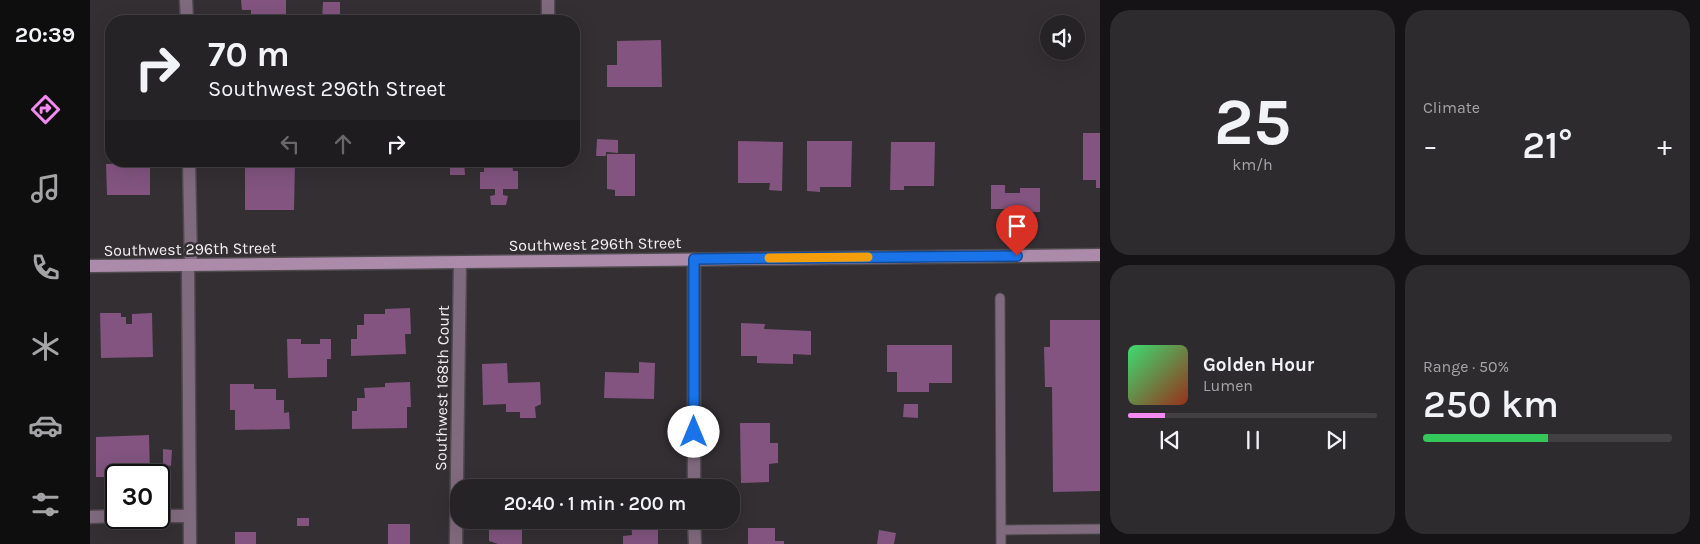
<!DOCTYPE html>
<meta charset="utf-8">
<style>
:root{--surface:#262326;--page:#2e2b2e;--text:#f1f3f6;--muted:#a4a4a7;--line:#424043;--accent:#f489f0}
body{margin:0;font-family:Karla,sans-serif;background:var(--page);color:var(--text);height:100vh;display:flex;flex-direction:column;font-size:19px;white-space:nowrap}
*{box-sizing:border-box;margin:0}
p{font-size:16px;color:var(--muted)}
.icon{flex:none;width:28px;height:28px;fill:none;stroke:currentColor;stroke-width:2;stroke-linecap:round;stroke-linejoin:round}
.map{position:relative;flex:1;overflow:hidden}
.details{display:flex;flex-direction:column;gap:10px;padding:10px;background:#151315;width:600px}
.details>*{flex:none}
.guide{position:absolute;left:15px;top:15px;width:475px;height:152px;border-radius:20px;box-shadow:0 5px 20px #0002,0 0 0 1px var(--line);background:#262326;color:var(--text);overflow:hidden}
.tools{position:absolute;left:950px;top:15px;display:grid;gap:10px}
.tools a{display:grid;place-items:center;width:45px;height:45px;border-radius:50%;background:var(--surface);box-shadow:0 5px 20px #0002,0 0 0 1px var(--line);font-size:25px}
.speed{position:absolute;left:15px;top:464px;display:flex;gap:10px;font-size:25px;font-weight:700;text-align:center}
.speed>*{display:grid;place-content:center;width:65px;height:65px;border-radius:50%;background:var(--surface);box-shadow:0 5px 20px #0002,0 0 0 1px var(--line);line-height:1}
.speed .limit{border:2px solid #111;border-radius:8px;background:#fff;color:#111}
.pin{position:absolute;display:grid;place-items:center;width:42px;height:42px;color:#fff;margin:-51px -21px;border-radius:50% 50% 50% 0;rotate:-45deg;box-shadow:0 0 5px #0007}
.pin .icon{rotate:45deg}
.me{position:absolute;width:55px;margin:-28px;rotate:0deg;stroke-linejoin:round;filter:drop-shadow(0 0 4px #0008)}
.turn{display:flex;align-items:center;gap:18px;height:105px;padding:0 20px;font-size:22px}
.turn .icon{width:65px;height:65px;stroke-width:2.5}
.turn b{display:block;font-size:35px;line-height:42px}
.lanes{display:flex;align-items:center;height:48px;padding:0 20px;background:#0003;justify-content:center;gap:25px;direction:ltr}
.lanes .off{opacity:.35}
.big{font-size:38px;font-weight:600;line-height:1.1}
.details .tile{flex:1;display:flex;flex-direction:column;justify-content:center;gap:8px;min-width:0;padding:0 18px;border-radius:20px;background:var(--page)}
.details .dial{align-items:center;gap:0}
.dial b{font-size:65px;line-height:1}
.song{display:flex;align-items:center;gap:15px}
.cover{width:60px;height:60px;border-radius:8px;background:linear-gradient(135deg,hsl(140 70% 55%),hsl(10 70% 35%))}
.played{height:5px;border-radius:2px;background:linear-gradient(90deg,var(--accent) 15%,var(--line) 15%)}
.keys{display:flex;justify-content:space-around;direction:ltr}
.heat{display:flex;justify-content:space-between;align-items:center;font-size:28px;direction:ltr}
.charge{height:8px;border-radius:4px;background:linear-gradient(90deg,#34c759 50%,var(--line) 0)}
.details .tiles{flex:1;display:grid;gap:10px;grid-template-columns:repeat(2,1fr)}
.trip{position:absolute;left:360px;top:479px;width:290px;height:50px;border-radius:20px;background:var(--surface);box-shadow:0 5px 20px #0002,0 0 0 1px var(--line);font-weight:600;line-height:50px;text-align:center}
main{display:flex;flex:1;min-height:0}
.tab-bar{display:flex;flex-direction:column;width:90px;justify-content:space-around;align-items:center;background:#0f0e0f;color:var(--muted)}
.tab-bar .icon{width:35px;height:35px}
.tab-bar .on{color:var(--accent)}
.tab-bar b{font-size:22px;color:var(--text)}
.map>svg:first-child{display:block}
.building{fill:#82547f}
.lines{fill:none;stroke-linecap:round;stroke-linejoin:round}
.lane-casing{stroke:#4e4a4e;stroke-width:11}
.street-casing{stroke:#4e4a4e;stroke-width:15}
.secondary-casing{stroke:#4e4a4e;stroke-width:15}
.lane{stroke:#806b7e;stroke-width:9}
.street{stroke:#806b7e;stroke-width:12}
.secondary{stroke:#ac8baa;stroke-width:12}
.route-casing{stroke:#114b97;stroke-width:12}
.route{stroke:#1a73e8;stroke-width:9}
.slow{stroke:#f59e0b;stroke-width:9}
.labels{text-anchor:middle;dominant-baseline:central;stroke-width:5;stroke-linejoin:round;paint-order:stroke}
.street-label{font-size:16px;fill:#f1eff1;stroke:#332f33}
</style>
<main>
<nav class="tab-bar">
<b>20:39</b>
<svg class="icon on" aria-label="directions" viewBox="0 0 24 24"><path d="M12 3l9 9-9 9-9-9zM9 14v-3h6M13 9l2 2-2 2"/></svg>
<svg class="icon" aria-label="music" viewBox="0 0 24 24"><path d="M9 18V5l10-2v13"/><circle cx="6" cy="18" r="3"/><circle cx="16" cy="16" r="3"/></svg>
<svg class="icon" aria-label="phone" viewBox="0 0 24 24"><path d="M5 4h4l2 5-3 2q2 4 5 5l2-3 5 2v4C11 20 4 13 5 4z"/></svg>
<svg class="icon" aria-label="climate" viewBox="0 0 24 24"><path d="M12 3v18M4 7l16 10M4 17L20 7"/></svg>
<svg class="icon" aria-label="car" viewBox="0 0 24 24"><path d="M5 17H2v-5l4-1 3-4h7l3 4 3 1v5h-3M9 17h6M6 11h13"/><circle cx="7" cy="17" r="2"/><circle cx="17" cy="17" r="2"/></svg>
<svg class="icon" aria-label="filters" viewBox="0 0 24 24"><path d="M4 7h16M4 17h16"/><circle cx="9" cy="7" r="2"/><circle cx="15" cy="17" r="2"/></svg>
</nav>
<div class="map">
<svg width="1010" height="544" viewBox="0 0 1010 544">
<rect width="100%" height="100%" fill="#332f33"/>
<!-- building -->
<path class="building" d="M151,0H196V21H155V14H161V10H152Z
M233,2H250V20H232Z
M571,40L572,87H517V65H527V41Z
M993,133H1010V188H1006V180H993Z
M507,139L528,140V153L516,152V156H506Z
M648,141L693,142L692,191L679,190L680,183H648Z
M717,141H762L761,187H730V192L717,191Z
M801,142H845L844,186H814V190H800Z
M517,154H545V196H525V190L517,189Z
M155,161H205L204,210H155Z
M360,161H374L375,175H360Z
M394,161H422L423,171H428V189H413V195L418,196L416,205H401L400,196L405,195V189H390V172H394Z
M60,163V195H17L16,164Z
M901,185H915V193H930V188H950V212H940V217H931V209H901Z
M320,308L321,334H315L316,354L261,356V339H267V325H274V314H295V309Z
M10,313H31V317H36V324H42V314L62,313L63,357L11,358Z
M960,320H1010V491L963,492L962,387H955L954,347H960Z
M651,323L675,324L674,329L721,331V355L703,354V364L667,363V356H651Z
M197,339H211V344H230V339H241V359H237V377L198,378Z
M797,345H862V383H839V392H807V372H797Z
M549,362L565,363L564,399L514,398L515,372L549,373Z
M417,363L418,383L450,382L451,404L445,407L446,418H430V412H416V404L393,405L392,364Z
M320,382L321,407H317V428L262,429V411H267V398H275L274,388L295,387V383Z
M140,384H164V389H186V400H194V413L199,412L200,429L145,430V410H140Z
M814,404H828V418L813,417Z
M650,423H680V443H688V463L679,464V482L651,483Z
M59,435L60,475H34V468H20V477H6V437Z
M73,449L82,450L81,466L73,465Z
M207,518H219V526H207Z
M463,520H483V527H463Z
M491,520H506V525H491Z
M541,520H568V544H533V536L542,535Z
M298,524H320V544H298Z
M658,528H685V541H694V544H658Z
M432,529V544H408L399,541V530Z
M789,530L806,533L804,544H787Z
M145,532H166V544H145Z"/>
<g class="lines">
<defs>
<path id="lane" d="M910,298L911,544
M911,530L1010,529"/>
<path id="street" d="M96,0L97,21
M458,0V21
M99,161L101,265
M604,259V488
M98,265L100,544
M69,516H100
M0,517L26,516
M604,520L605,544
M366,544L370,262"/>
<path id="secondary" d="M0,266L1010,255"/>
</defs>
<!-- lane casing -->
<use href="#lane" class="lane-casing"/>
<!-- street casing -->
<use href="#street" class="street-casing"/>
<!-- secondary casing -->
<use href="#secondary" class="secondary-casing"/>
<!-- lane -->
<use href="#lane" class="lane"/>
<!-- street -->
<use href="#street" class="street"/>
<!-- secondary -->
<use href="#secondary" class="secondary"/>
</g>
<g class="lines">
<defs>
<path id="route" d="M604,432V259L927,256"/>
</defs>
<!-- route casing -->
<use href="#route" class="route-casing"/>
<!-- route -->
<use href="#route" class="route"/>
<!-- slow -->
<path class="slow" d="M679,258L778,257"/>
</g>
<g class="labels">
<!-- street labels -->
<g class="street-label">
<text transform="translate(505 244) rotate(-1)">Southwest 296th Street</text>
<text transform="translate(100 249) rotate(-1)">Southwest 296th Street</text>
<text transform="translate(352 388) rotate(-89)">Southwest 168th Court</text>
</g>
</g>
</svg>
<div class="tools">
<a><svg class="icon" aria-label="sound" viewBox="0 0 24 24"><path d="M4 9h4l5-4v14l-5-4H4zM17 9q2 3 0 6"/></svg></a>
</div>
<div class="speed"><div class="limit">30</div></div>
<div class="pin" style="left:927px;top:256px;background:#d93025"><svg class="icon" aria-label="arrive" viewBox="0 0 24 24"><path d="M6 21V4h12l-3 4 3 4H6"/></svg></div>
<svg class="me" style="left:604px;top:432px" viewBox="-20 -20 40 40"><circle r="19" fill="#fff"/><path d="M0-13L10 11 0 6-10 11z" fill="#1a73e8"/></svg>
<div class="trip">20:40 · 1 min · 200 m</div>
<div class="guide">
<div class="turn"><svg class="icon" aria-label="right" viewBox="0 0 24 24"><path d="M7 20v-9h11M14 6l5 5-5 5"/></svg><div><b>70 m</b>Southwest 296th Street</div></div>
<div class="lanes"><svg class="icon off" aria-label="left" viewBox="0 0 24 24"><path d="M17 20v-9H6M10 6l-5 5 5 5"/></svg><svg class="icon off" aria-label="ahead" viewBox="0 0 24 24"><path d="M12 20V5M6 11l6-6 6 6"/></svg><svg class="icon" aria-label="right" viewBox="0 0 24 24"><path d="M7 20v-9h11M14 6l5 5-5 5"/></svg></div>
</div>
</div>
<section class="details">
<div class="tiles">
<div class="tile dial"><b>25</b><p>km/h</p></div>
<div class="tile"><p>Climate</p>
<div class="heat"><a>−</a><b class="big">21°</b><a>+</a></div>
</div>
<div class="tile">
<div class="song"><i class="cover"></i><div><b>Golden Hour</b><p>Lumen</p></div></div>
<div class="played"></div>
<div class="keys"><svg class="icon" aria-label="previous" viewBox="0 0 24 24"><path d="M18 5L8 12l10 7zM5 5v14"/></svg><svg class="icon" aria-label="pause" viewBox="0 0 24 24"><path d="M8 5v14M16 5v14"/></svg><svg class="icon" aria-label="next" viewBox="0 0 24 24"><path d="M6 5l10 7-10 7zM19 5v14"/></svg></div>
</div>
<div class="tile"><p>Range · 50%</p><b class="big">250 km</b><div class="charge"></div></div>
</div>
</section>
</main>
